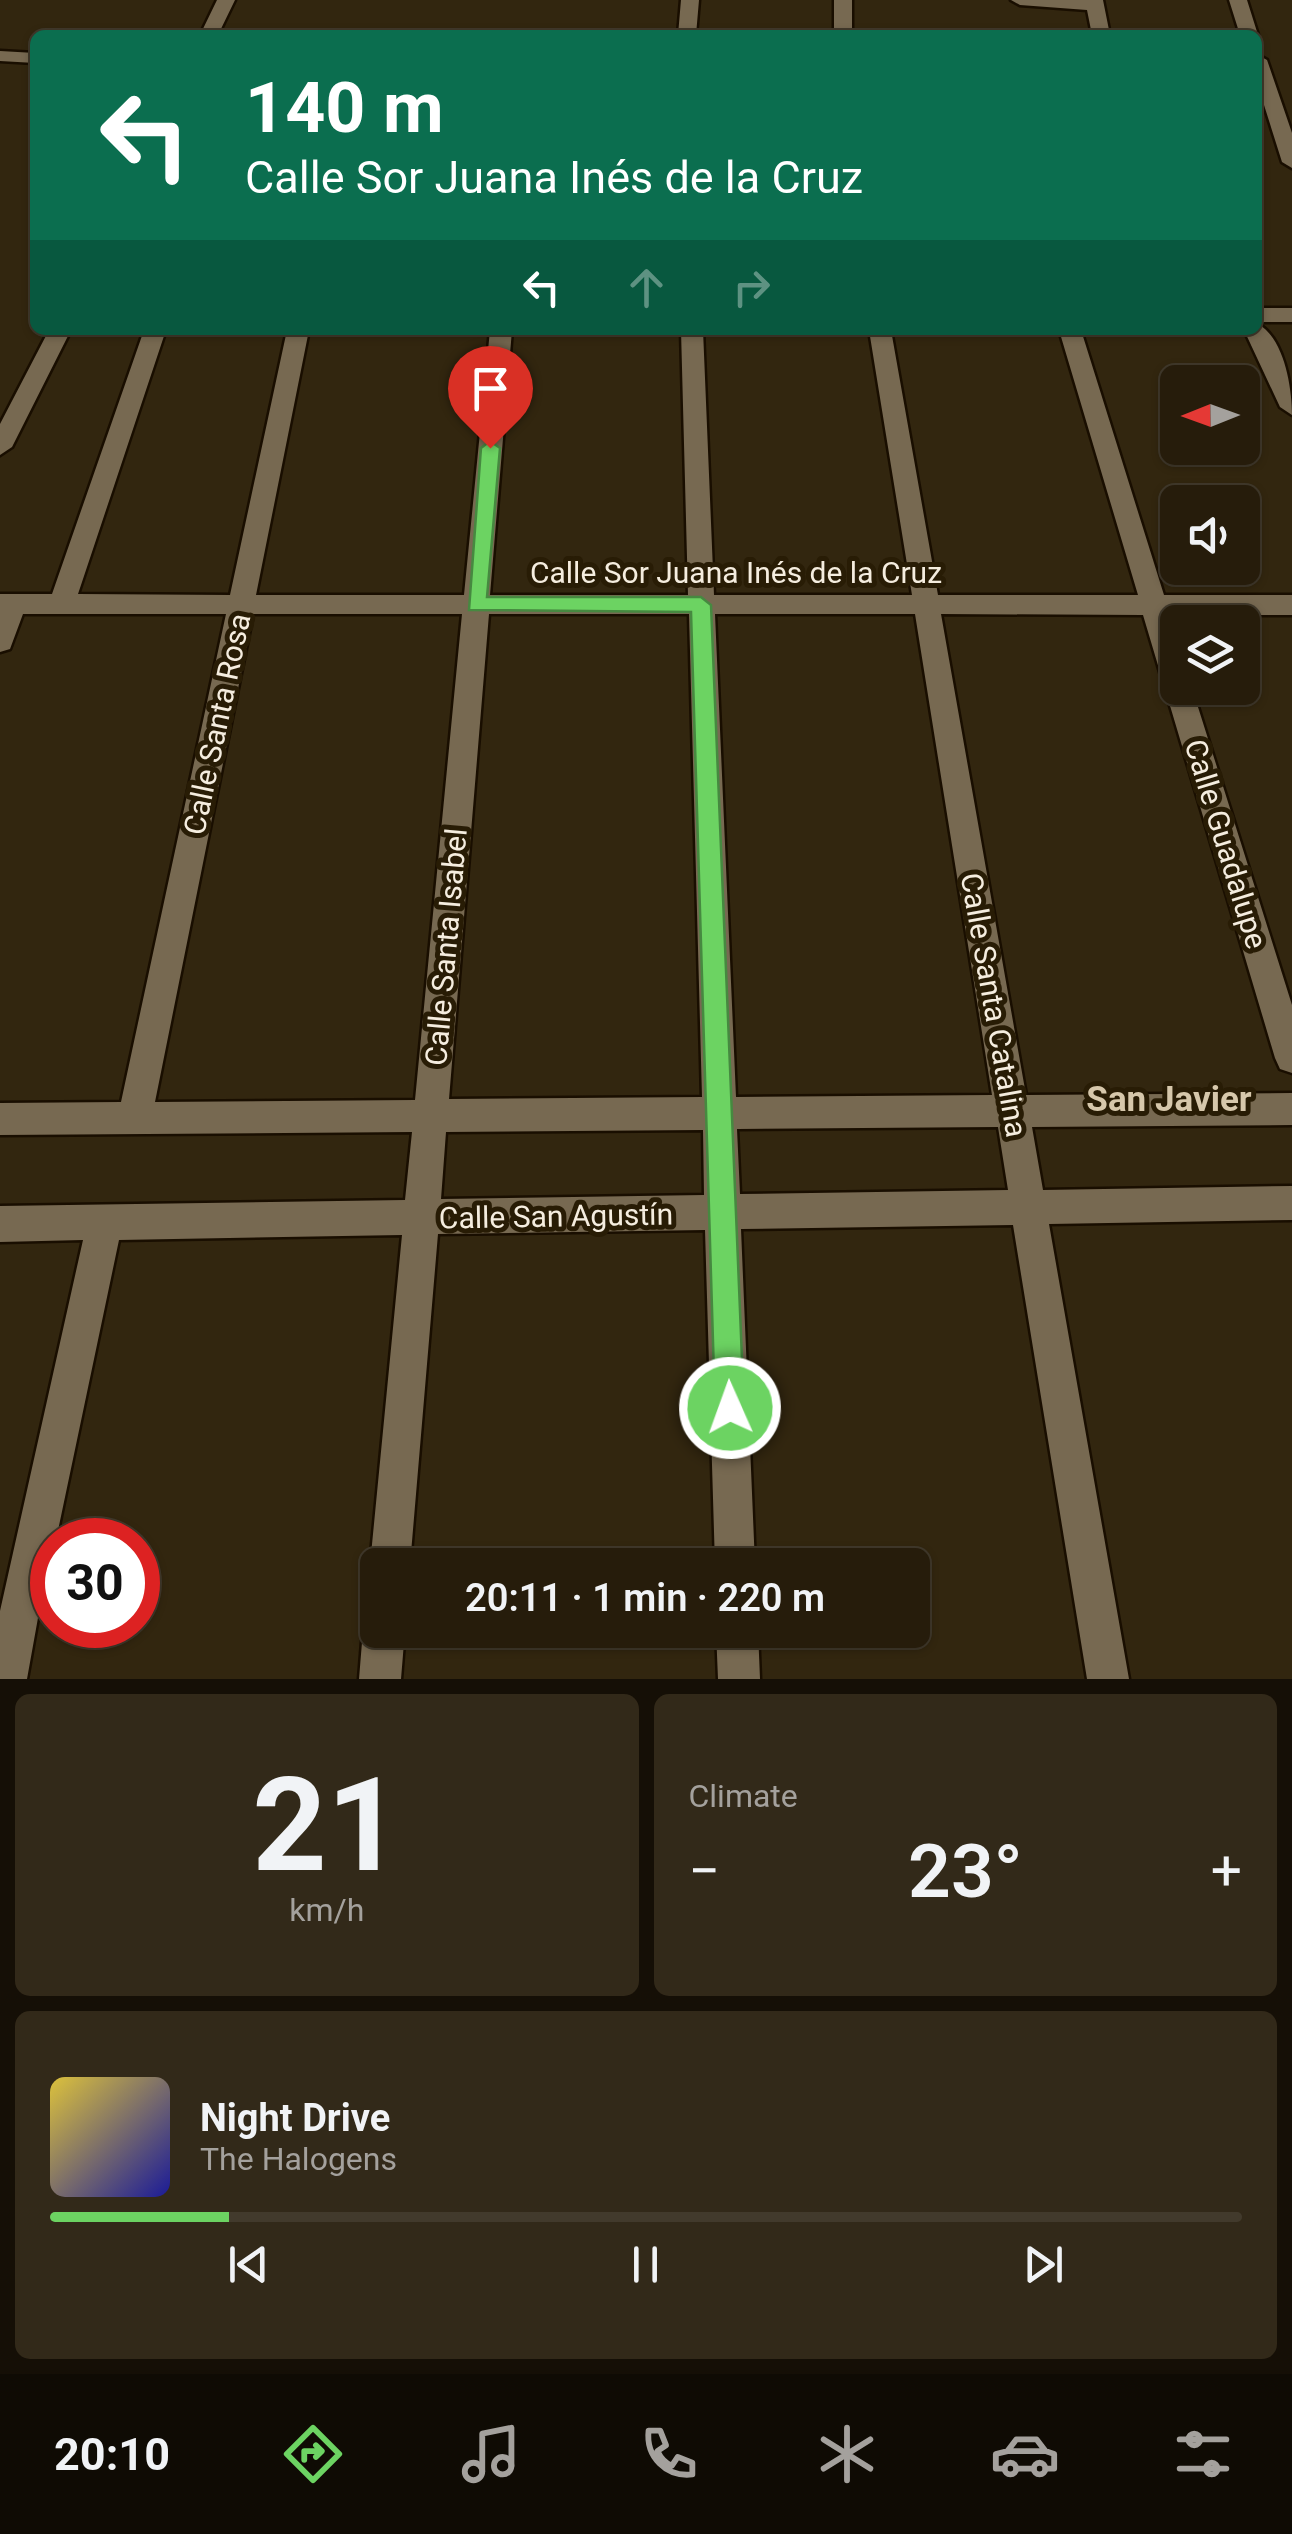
<!DOCTYPE html>
<meta charset="utf-8">
<style>
:root{--surface:#261c0b;--page:#322919;--text:#f1f3f6;--muted:#a4a19d;--line:#423a2c;--accent:#6cd362}
body{margin:0;font-family:Roboto,sans-serif;background:var(--page);color:var(--text);height:100vh;display:flex;flex-direction:column;font-size:38px;white-space:nowrap}
*{box-sizing:border-box;margin:0}
p{font-size:32px;color:var(--muted)}
.icon{flex:none;width:55px;height:55px;fill:none;stroke:currentColor;stroke-width:2;stroke-linecap:round;stroke-linejoin:round}
.map{position:relative;height:1679px;overflow:hidden}
.sheet{display:flex;flex-direction:column;gap:15px;padding:15px;background:#150f06;flex:1}
.sheet>*{flex:none}
.hud{position:absolute;left:30px;top:30px;width:1232px;height:305px;border-radius:15px;box-shadow:0 2px 8px #0004,0 0 0 2px var(--line);background:#0b6e4f;color:#fff;overflow:hidden}
.needle{width:65px;rotate:269deg}
.controls{position:absolute;left:1160px;top:365px;display:grid;gap:20px}
.controls a{display:grid;place-items:center;width:100px;height:100px;border-radius:15px;background:var(--surface);box-shadow:0 2px 8px #0004,0 0 0 2px var(--line);font-size:50px}
.speed{position:absolute;left:30px;top:1518px;display:flex;gap:20px;font-size:50px;font-weight:700;text-align:center}
.speed>*{display:grid;place-content:center;width:130px;height:130px;border-radius:50%;background:var(--surface);box-shadow:0 2px 8px #0004,0 0 0 2px var(--line);line-height:1}
.speed .limit{border:15px solid #d22;background:#fff;color:#111}
.pin{position:absolute;display:grid;place-items:center;width:85px;height:85px;color:#fff;margin:-102px -42px;border-radius:50% 50% 50% 0;rotate:-45deg;box-shadow:0 0 10px #0007}
.pin .icon{rotate:45deg}
.me{position:absolute;width:110px;margin:-55px;rotate:358deg;stroke-linejoin:round;filter:drop-shadow(0 0 8px #0008)}
.turn{display:flex;align-items:center;gap:35px;height:210px;padding:0 50px;font-size:45px}
.turn .icon{width:130px;height:130px;stroke-width:2.5}
.turn b{display:block;font-size:70px;line-height:85px}
.lanes{display:flex;align-items:center;height:95px;padding:0 50px;background:#0003;justify-content:center;gap:50px;direction:ltr}
.lanes .off{opacity:.35}
.big{font-size:75px;font-weight:600;line-height:1.1}
.sheet .tile{flex:1;display:flex;flex-direction:column;justify-content:center;gap:15px;min-width:0;padding:0 35px;border-radius:15px;background:var(--page)}
.sheet .dial{align-items:center;gap:0}
.dial b{font-size:130px;line-height:1}
.song{display:flex;align-items:center;gap:30px}
.cover{width:120px;height:120px;border-radius:15px;background:linear-gradient(135deg,hsl(50 70% 55%),hsl(240 70% 35%))}
.played{height:10px;border-radius:5px;background:linear-gradient(90deg,var(--accent) 15%,var(--line) 15%)}
.keys{display:flex;justify-content:space-around;direction:ltr}
.heat{display:flex;justify-content:space-between;align-items:center;font-size:55px;direction:ltr}
.sheet .tiles{flex:1;display:grid;gap:15px;grid-template-columns:1fr 1fr}
.tile:last-child{grid-column:span 2}
.trip{position:absolute;left:360px;top:1548px;width:570px;height:100px;border-radius:15px;background:var(--surface);box-shadow:0 2px 8px #0004,0 0 0 2px var(--line);font-weight:600;line-height:100px;text-align:center}
.tab-bar{display:flex;height:160px;justify-content:space-around;align-items:center;background:#0f0b04;color:var(--muted)}
.tab-bar .icon{width:70px;height:70px}
.tab-bar .current{color:var(--accent)}
.tab-bar b{font-size:45px;color:var(--text)}
.map>svg:first-child{display:block}
.lines{fill:none;stroke-linecap:round;stroke-linejoin:round}
.minor-casing{stroke:#190e00;stroke-width:5}
.minor{fill:#776951;fill-rule:evenodd}
.route{fill:#6cd362;stroke:#468940;stroke-width:2.5}
.labels{text-anchor:middle;dominant-baseline:central;stroke-width:10;stroke-linejoin:round;paint-order:stroke}
.street-label{font-size:30px;fill:#f5eddf;stroke:#281c05}
.quarter-label{font-size:35px;font-weight:bold;fill:#d6c7ab;stroke:#281c05}
</style>
<div class="map">
<svg width="1292" height="1679" viewBox="0 0 1292 1679">
<rect width="100%" height="100%" fill="#32260f"/>
<g class="lines">
<defs>
<path id="minor" d="M217,0H235L218,35H200Z
M681,0H699L696,35H678Z
M834,0H852V35H834Z
M1011,0H1103L1110,35H1092L1087,10L1020,5Z
M1229,0H1247L1258,35V36L1240,35Z
M0,51L35,53V63L0,61Z
M1258,55L1267,60L1292,133V168L1282,162L1258,86Z
M1258,308H1292V322H1258Z
M1258,324C1284,338 1292,387 1292,415L1280,407L1244,330H1258Z
M49,330H71L12,447L0,455V424Z
M144,330H166L78,594L230,595L287,330H309L256,595H464L490,330H512L490,595H688L681,330H703L714,595H912L869,330H891L938,595H1138L1059,330H1081L1164,595H1292V615H1170L1178,639V688H1192L1292,1005V1073L1280,1069L1275,1058L1143,615L941,614L1026,1095L1292,1093V1125L1032,1127L1043,1190L1292,1186V1220L1049,1224L1129,1679H1087L1013,1225L741,1229L755,1565H715L705,1230L438,1234L410,1565H378V1580L370,1565L402,1235L119,1240L56,1540H52L27,1679H0V1611L83,1240L0,1242V1206L405,1200L412,1132L0,1135V1103L121,1102L226,614H23L10,649L0,652V594H52ZM253,614H462L415,1100L155,1102ZM489,614H689L702,1097L449,1099ZM715,614H915L992,1095L736,1097ZM998,1127L1008,1190L740,1194L737,1129ZM703,1130L704,1195L441,1199L446,1132Z
M378,1612V1630H405L401,1679H359L363,1630L369,1615Z
M716,1630H758L760,1679H718Z"/>
</defs>
<!-- minor casing -->
<use href="#minor" class="minor-casing"/>
<!-- minor -->
<use href="#minor" class="minor"/>
</g>
<!-- route -->
<path class="route" d="M490,441L500,448L487,597H701L711,605L744,1408L740,1419L730,1423L719,1419L715,1408L691,612L469,610L481,448Z"/>
<g class="labels">
<!-- street labels -->
<g class="street-label">
<text x="736" y="572">Calle Sor Juana Inés de la Cruz</text>
<text transform="translate(217 724) rotate(-78)">Calle Santa Rosa</text>
<text transform="translate(1226 844) rotate(73)">Calle Guadalupe</text>
<text transform="translate(446 947) rotate(-85)">Calle Santa Isabel</text>
<text transform="translate(994 1005) rotate(80)">Calle Santa Catalina</text>
<text transform="translate(556 1216) rotate(-1)">Calle San Agustín</text>
</g>
<!-- quarter labels -->
<g class="quarter-label">
<text x="1169" y="1099">San Javier</text>
</g>
</g>
</svg>
<div class="controls">
<a><svg class="needle" viewBox="-14 -14 28 28"><path d="M0-13l5 13h-10z" fill="#e53935"/><path d="M0 13l5-13h-10z" fill="#a4a19d"/></svg></a>
<a><svg class="icon" aria-label="sound" viewBox="0 0 24 24"><path d="M4 9h4l5-4v14l-5-4H4zM17 9q2 3 0 6"/></svg></a>
<a><svg class="icon" aria-label="layers" viewBox="0 0 24 24"><path d="M12 4l9 5-9 5-9-5zM3 14l9 5 9-5"/></svg></a>
</div>
<div class="speed"><div class="limit">30</div></div>
<div class="pin" style="left:490px;top:448px;background:#d93025"><svg class="icon" aria-label="arrive" viewBox="0 0 24 24"><path d="M6 21V4h12l-3 4 3 4H6"/></svg></div>
<svg class="me" style="left:730px;top:1408px" viewBox="-20 -20 40 40"><circle r="17" fill="#6cd362" stroke="#fff" stroke-width="3"/><path d="M0-11L8 9 0 5-8 9z" fill="#fff"/></svg>
<div class="trip">20:11 · 1 min · 220 m</div>
<div class="hud">
<div class="turn"><svg class="icon" aria-label="left" viewBox="0 0 24 24"><path d="M17 20v-9H6M10 6l-5 5 5 5"/></svg><div><b>140 m</b>Calle Sor Juana Inés de la Cruz</div></div>
<div class="lanes"><svg class="icon" aria-label="left" viewBox="0 0 24 24"><path d="M17 20v-9H6M10 6l-5 5 5 5"/></svg><svg class="icon off" aria-label="ahead" viewBox="0 0 24 24"><path d="M12 20V5M6 11l6-6 6 6"/></svg><svg class="icon off" aria-label="right" viewBox="0 0 24 24"><path d="M7 20v-9h11M14 6l5 5-5 5"/></svg></div>
</div>
</div>
<section class="sheet">
<div class="tiles">
<div class="tile dial"><b>21</b><p>km/h</p></div>
<div class="tile"><p>Climate</p>
<div class="heat"><a>−</a><b class="big">23°</b><a>+</a></div>
</div>
<div class="tile">
<div class="song"><i class="cover"></i><div><b>Night Drive</b><p>The Halogens</p></div></div>
<div class="played"></div>
<div class="keys"><svg class="icon" aria-label="previous" viewBox="0 0 24 24"><path d="M18 5L8 12l10 7zM5 5v14"/></svg><svg class="icon" aria-label="pause" viewBox="0 0 24 24"><path d="M8 5v14M16 5v14"/></svg><svg class="icon" aria-label="next" viewBox="0 0 24 24"><path d="M6 5l10 7-10 7zM19 5v14"/></svg></div>
</div>
</div>
</section>
<nav class="tab-bar">
<b>20:10</b>
<svg class="icon current" aria-label="directions" viewBox="0 0 24 24"><path d="M12 3l9 9-9 9-9-9zM9 14v-3h6M13 9l2 2-2 2"/></svg>
<svg class="icon" aria-label="music" viewBox="0 0 24 24"><path d="M9 18V5l10-2v13"/><circle cx="6" cy="18" r="3"/><circle cx="16" cy="16" r="3"/></svg>
<svg class="icon" aria-label="phone" viewBox="0 0 24 24"><path d="M5 4h4l2 5-3 2q2 4 5 5l2-3 5 2v4C11 20 4 13 5 4z"/></svg>
<svg class="icon" aria-label="climate" viewBox="0 0 24 24"><path d="M12 3v18M4 7l16 10M4 17L20 7"/></svg>
<svg class="icon" aria-label="car" viewBox="0 0 24 24"><path d="M5 17H2v-5l4-1 3-4h7l3 4 3 1v5h-3M9 17h6M6 11h13"/><circle cx="7" cy="17" r="2"/><circle cx="17" cy="17" r="2"/></svg>
<svg class="icon" aria-label="filters" viewBox="0 0 24 24"><path d="M4 7h16M4 17h16"/><circle cx="9" cy="7" r="2"/><circle cx="15" cy="17" r="2"/></svg>
</nav>
